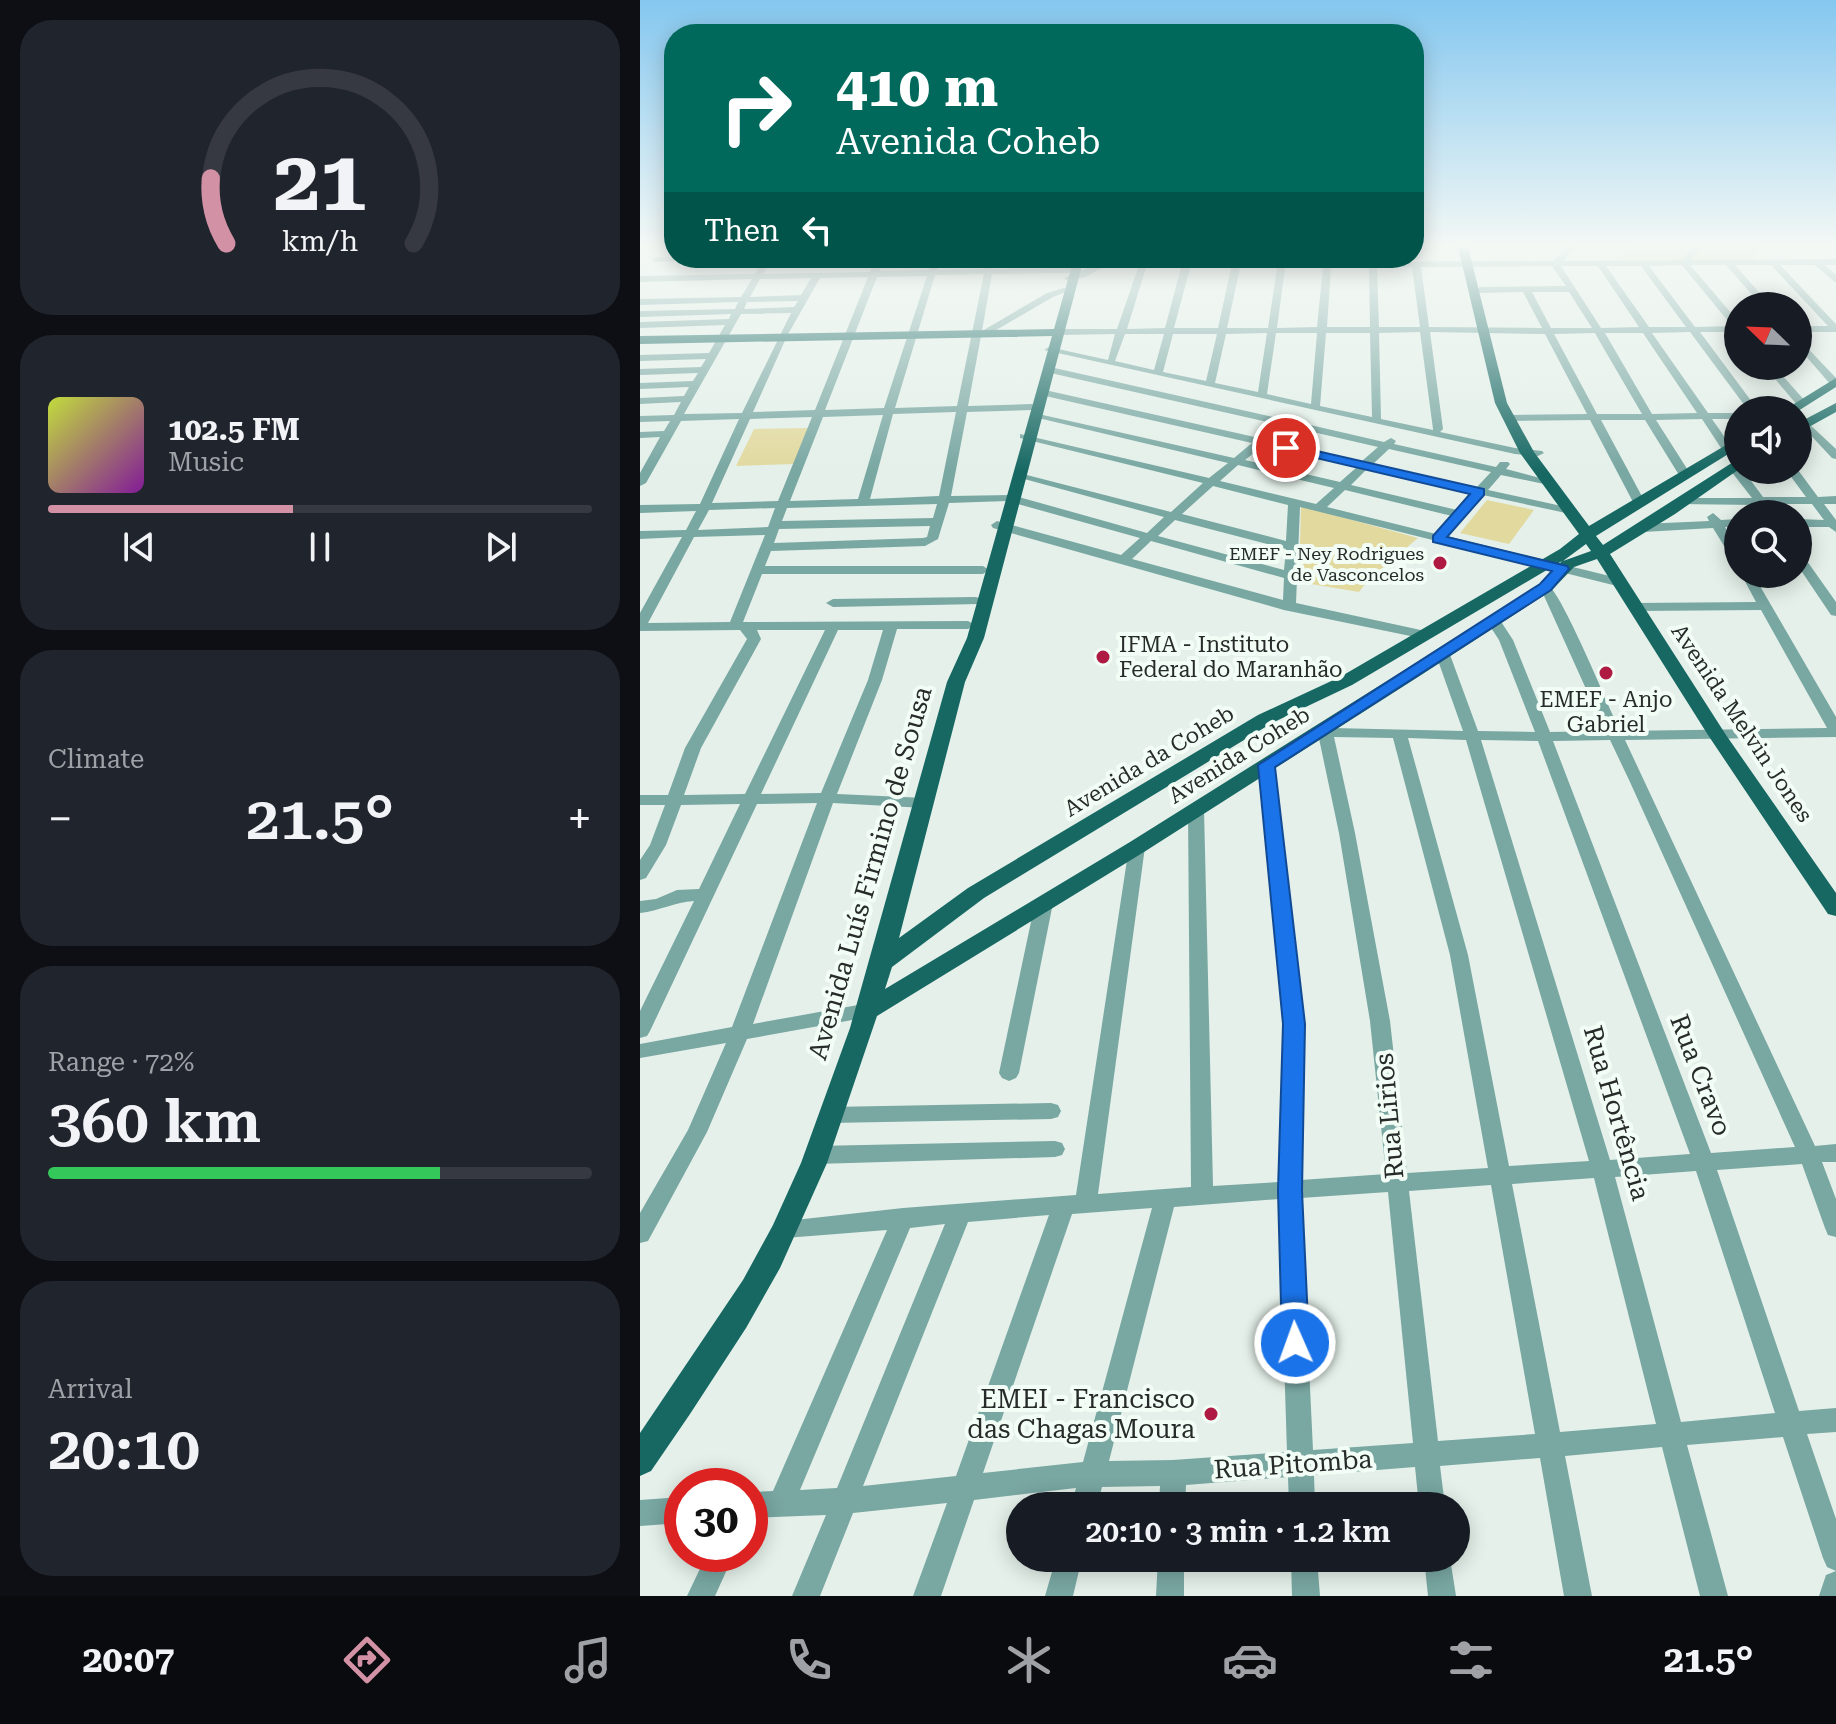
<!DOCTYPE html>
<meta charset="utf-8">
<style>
:root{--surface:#171b24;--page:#20242c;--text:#f1f3f6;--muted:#9ea1a6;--line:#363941;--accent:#d391a5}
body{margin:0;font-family:"Roboto Serif",serif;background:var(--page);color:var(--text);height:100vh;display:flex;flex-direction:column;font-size:30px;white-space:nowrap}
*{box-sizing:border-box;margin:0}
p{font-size:26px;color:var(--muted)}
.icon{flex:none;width:44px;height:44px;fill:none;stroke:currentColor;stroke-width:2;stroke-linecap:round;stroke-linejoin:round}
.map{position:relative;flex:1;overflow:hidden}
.side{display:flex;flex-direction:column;gap:20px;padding:20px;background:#0d0f14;width:640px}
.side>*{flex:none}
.banner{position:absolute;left:24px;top:24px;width:760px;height:244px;border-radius:32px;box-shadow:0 4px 20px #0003;background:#00695c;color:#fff;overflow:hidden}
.needle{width:52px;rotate:293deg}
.controls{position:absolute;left:1084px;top:292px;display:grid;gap:16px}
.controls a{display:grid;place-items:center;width:88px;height:88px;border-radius:50%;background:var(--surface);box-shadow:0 4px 20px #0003;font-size:40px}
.speed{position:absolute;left:24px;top:1468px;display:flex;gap:16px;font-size:40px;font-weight:700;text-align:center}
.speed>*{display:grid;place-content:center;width:104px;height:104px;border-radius:50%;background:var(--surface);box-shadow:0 4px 20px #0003;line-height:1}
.speed .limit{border:12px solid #d22;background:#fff;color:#111}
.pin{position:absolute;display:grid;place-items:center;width:68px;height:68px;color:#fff;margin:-34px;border:4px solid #fff;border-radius:50%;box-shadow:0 2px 8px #0007}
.me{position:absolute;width:88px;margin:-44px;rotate:358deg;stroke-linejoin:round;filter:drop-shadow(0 0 6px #0008)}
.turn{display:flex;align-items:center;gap:28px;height:168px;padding:0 40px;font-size:36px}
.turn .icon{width:104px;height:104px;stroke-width:2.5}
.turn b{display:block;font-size:56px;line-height:68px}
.then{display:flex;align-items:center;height:76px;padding:0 40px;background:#0003;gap:16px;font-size:30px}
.big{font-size:60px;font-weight:600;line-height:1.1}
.side .widget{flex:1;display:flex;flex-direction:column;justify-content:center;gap:12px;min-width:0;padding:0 28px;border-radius:32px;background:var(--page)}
.side .dial{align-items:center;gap:0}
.dial svg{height:208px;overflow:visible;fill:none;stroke:var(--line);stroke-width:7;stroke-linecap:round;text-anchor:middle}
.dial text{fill:var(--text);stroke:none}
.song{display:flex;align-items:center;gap:24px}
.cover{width:96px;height:96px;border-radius:12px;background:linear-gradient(135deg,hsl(70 70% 55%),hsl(290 70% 35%))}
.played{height:8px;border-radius:4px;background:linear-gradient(90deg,var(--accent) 45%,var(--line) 45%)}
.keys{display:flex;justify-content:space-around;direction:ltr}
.heat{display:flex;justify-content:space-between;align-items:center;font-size:44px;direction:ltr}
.charge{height:12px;border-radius:6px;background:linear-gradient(90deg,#34c759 72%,var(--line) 0)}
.trip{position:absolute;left:366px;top:1492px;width:464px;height:80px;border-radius:40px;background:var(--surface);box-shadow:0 4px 20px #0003;font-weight:600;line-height:80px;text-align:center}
.tabs{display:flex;height:128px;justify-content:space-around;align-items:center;background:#090b0e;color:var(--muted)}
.tabs .icon{width:56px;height:56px}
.tabs .on{color:var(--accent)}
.tabs b{font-size:36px;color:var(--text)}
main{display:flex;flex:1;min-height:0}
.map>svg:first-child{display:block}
.green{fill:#e2d99f}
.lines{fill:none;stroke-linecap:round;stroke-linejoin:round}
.minor{fill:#79a7a2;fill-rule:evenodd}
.major{fill:#176863;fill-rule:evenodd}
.route{fill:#1a73e8;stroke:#114b97;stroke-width:2}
.poi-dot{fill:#ae1a42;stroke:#f2fdf6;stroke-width:3}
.labels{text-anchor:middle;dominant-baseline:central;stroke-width:8;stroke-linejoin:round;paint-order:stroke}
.far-poi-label{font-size:18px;fill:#272b29;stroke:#f2fdf6;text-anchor:end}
.poi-label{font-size:22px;fill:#272b29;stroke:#f2fdf6;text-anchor:start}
.street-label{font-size:22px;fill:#272b29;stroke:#f2fdf6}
.near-street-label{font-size:26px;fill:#272b29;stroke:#f2fdf6}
.near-poi-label{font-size:26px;fill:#272b29;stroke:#f2fdf6;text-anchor:end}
</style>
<main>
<section class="side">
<div class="widget dial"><svg viewBox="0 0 100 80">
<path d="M14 69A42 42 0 1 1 86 69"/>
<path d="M14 69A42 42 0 0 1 8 44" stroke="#d391a5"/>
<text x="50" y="56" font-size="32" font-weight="700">21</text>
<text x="50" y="72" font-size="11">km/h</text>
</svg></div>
<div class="widget">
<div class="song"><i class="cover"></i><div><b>102.5 FM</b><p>Music</p></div></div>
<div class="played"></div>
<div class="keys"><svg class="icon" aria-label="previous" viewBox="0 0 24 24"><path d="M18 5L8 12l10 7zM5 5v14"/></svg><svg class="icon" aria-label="pause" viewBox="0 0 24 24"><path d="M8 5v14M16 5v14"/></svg><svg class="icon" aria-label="next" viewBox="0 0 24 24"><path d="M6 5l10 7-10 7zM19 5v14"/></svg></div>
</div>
<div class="widget"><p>Climate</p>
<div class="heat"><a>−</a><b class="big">21.5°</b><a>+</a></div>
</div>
<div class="widget"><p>Range · 72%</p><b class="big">360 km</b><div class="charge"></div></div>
<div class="widget"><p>Arrival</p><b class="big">20:10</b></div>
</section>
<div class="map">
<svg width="1196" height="1596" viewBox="0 0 1196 1596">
<rect width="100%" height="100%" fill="#e4f0e9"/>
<!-- green -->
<path class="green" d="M989,247H1122L1112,262L974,263Z
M170,428L155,464L96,466L114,429Z
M847,500L894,510L869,544L820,533Z
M661,506L778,538L728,580L719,592L659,582Z"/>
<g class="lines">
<!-- minor -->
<path class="minor" d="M782,247H792L777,260H771L770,258H774V254Z
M927,247H936L923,261L1042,260L1052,247H1061L1051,260L1196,259V265H1185L1196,275V283L1175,265H1140L1196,324V332H1158V326H1188L1131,265H1095L1131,306H1122L1086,265H1050L1098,321V332H1060L1118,410H1108L1050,332L1012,333L1068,413H1098V419H1072L1093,449L1087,452L1083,451L1062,419L1016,420L1051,475L1045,478L1039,475L1005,420H961L1005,502L999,506L993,502L950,420L869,421L864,418L869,415L947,414L905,334L790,332L803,429L800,432L875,448L902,451L904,453L898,456L875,454L404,350L409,347L468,360L475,334L421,335L416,332L421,329H477L498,268H462L445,277L428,281L424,278L470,258L474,261L472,263L913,261ZM1042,265L1092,326L1055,327L1009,266ZM912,266L926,286L840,287L836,290L840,293L883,292L902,328L789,327L781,267ZM921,266H958L999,327L961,328ZM966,266H1001L1046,327H1009ZM683,267L677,327L637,328L645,268ZM691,267H729L730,327H687ZM737,267H772L780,327H739ZM506,268H541L525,328L487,329ZM550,268H591L578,328H534ZM600,268H637L628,328H587ZM892,292H929L952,328H911ZM780,332L793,429V430L741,419L739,333ZM627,333L618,392L575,383L586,334ZM636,333H677L671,404L627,394ZM686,333H730L732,417L680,406ZM955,333L960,342L1002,414H957L914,334ZM965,333H1003L1057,413L1012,414ZM485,334H524L514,370L475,361ZM533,334H577L566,381L523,372Z
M16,257L89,258L85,260L13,262V258Z
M124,258H132L123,274L230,272L236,258H244L239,271L289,270L293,258H301L297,270L345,269L347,258H355L353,269L432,268L433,270L429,273L352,274L342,331L407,293L424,288L428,291L413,297L346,336H341L328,406L392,404L397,407L392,410L327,412L311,496L372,495L507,533L524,517L373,476L379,473L531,512L563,483L380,438V434L569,478L588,463L394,417V413L594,458L612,443L401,395V391L405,390L619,438L636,424L406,372V368L410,367L642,419L649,416L654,419L653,421L744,442L751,438L756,441L754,444L856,467L860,462H868L870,464L866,469L915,482L909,485L861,475L848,490L935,509V515L843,495L807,536L986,580L987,583L981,587L660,507L656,603L790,632L792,635L790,638L785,639L644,610L353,528L351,525L357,521L481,555L500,538L367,501L309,503L298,539L285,546L131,551L125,566H343L349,570L343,574H122L103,622L328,621L335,625L328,629H257L242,680L197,794L285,798L293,803L285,808L193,803L113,1024L229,1003L236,1005L239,1010L236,1015L229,1017L107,1039L67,1132L8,1241L0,1243V1213L48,1130L86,1043L0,1058V1044L92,1027L177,803L117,804L10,1031L7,1036L0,1038V1011L54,901C35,902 19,911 0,913V901L16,899L37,890L59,889L100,804L41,805L26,845L6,878L0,880V860L10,845L25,805H0V795H28L45,748L107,639L100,630L0,631V613L42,537L0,539V531L46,530L56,511L0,513V505L60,504L99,419L41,421L6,483L0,486V473L20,437L0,438V432L24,431L30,421L0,422V416L34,415L41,402L0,404V398L44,396L49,387L0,389V383L53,381L58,373L0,375V369L61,367L66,359L0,361V355L69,353L85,325L0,328V322L89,319L91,314L0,317V311L95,309L98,302L0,305V299L101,297L112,279L0,282V276L115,274ZM344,274L317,406L255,408L295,275ZM287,276L244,408L185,410L237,277ZM228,277L175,410L113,412L147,336L180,278ZM171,278L161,295L110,297L120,279ZM158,301L154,307L104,309L107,302ZM151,313L102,413L44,414L101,314ZM316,412L299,496L230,499L253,414ZM243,415L218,499L150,501L183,417ZM172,417L138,501L72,503L110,419ZM647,426L738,447L722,461L629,440ZM623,446L717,467L700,482L605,460ZM749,449L851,472L837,487L733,464ZM598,465L694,488L676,504L580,481ZM727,469L832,493L817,510L711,485ZM573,486L648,505L646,541L542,514ZM705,490L812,516L796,534L687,507ZM297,504L293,518L142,521L147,508ZM135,508L128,527L58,530L69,510ZM535,520L646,549L644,570L518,536ZM290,526L287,537L283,538L134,543L139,529ZM125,535L90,622L8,623L54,537ZM511,541L644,578L643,600L492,559ZM117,630H185L105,794L44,795L61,748L121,639ZM198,630H243L228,680L181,793L121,794Z
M1158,338L1196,378V386L1191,385L1158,347Z
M1124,366H1134L1166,402V406H1158Z
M1166,421L1196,449V459L1192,458L1162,426V422Z
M1093,463L1098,465V470H1103L1123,497H1166L1146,470H1158L1178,497L1196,496V504H1184L1196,520V532L1189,527H1158V519L1184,520L1172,504H1128L1135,514H1123L1117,505L1038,504V500L1042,498H1112L1087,466Z
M1073,513L1081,520L1098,519V527H1085L1098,549V563L1094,562L1073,528L1003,532L997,528L1003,524L1069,521L1067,517Z
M1158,553L1162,554L1196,602V616L1191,615L1158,566Z
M1101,574H1113L1196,717V737L985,740L1175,1146L1196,1144V1162H1182L1196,1199V1237L1188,1235L1185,1228L1162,1164L1077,1170L1159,1411L1196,1408V1432L1167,1434L1196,1519V1596H1179L1186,1575L1196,1571L1187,1567L1183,1558L1143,1437L1047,1445L1088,1596H1060L1022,1447L925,1456L952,1596H924L900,1458L800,1466L805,1506H779L775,1467L674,1475L675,1506H649L648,1477L546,1485L545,1506H519L520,1486L462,1487L457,1506H431L436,1488L334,1500L301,1596H273L307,1503L213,1513L180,1596H152L186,1515L110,1518V1492L133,1491L247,1230L145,1238L137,1236L134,1229L137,1222L263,1208L436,1195L489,847L497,842L505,847L458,1194L551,1187L548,810L556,805L564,810L573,1186L639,1182L644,1024L618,765L626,760L634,765L664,1024L661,1180L746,1174L730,1021L699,833L677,729L685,724L692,728L823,731L795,652L802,648L809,652L838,731L895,732L859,640L846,620L853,616L858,617L873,640L910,732L965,731L900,587L906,583C921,590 969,708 980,731L1187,728L1121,610L996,611L989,607L996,603L1116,602ZM694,737L753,738L810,955L848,1168L767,1173L750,1021L715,833ZM768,738L826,740L949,1161L869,1166L828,955ZM841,740L898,741L1050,1154L970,1160ZM970,740L990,782L1155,1147L1071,1153L913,741ZM1056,1171L1135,1413L1041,1422L975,1177ZM954,1178L1016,1424L920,1432L872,1184ZM851,1185L895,1434L798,1441L769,1191ZM748,1192L773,1443L673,1450L661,1198ZM639,1199L647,1452L533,1460L469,1461L534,1207ZM512,1208L443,1462L343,1473L432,1214ZM409,1215L316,1476L223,1486L328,1222ZM305,1224L197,1488L160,1490L270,1228Z
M335,597L340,598V604L193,607L186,603L193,599Z
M404,897L410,899L413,903L379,1073L376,1078L369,1081L362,1078L359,1073L395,903L398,899Z
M411,1103L418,1105L421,1111L418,1117L411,1119L190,1123L183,1121L180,1115L183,1109L190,1107Z
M415,1141L422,1143L425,1149L422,1155L415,1157L176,1164L169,1161L165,1155L169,1149L176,1146Z
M42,1497V1523L0,1526V1500Z
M67,1554H94L75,1596H47Z
M416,1558H442L433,1596H405Z
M518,1558H544V1596H516Z
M651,1558H677L680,1596H652Z
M784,1558H810L816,1596H788Z"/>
<!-- major -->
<path class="major" d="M818,247H828L867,403L894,452L949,526L1098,438V448L956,536L963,545L1098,459V470L1035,514L970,554L1086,735L1196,893V916L1188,914L1068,735L957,559L934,567L912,590L778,677L504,852L237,1016L187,1163L140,1268L106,1328L50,1414L11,1471L0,1476V1433L103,1280L133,1225L161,1163L210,1028L307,682L327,638L412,336L0,344V336L414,329L434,258H444L344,638L325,682L259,938L328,888L618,715L700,677L920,549L939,534L880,453L855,403ZM946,544L951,551L923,561ZM922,561L900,584L766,669L490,842L245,989L252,967L344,898L632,723L712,685Z
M1196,378V387L1158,411L1144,410Z
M1196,403V412L1158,433V423Z"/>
</g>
<!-- sky -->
<linearGradient id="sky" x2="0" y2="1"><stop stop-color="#84c7ef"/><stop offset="0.52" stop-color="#f3f8f5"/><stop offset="1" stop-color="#f3f8f5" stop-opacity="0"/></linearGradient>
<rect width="1196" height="471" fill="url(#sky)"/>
<!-- route -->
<path class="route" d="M646,444L844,489V495L807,537L927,566L929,569L911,590L635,767L665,1024L662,1191L669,1343L665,1351L655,1355L646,1351L642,1343L638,1191L643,1024L618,765L900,584L912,571L793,542V536L830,494L642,450V445Z"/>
<!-- markers -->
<g class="poi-dot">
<circle cx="800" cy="563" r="8"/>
<circle cx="463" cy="657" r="8"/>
<circle cx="966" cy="673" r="8"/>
<circle cx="571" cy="1414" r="8"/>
</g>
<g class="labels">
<!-- far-poi labels -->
<g class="far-poi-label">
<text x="784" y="553">EMEF - Ney Rodrigues<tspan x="784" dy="21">de Vasconcelos</tspan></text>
</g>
<!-- poi labels -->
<g class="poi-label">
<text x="479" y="644">IFMA - Instituto<tspan x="479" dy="25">Federal do Maranhão</tspan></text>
<text x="966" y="699" text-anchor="middle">EMEF - Anjo<tspan x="966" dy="25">Gabriel</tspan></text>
</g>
<!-- street labels -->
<g class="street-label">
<text transform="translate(1102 723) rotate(56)">Avenida Melvin Jones</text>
<text transform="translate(599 755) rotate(-32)">Avenida Coheb</text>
<text transform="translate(509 761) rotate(-31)">Avenida da Coheb</text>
</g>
<!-- near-street labels -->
<g class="near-street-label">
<text transform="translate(230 873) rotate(-74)">Avenida Luís Firmino de Sousa</text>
<text transform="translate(1061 1075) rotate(69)">Rua Cravo</text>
<text transform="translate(977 1113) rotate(74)">Rua Hortência</text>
<text transform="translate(749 1116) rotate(-95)">Rua Lirios</text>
<text transform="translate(653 1464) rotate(-4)">Rua Pitomba</text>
</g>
<!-- near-poi labels -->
<g class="near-poi-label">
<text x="555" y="1399">EMEI - Francisco<tspan x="555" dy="30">das Chagas Moura</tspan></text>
</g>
</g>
</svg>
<div class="controls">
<a><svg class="needle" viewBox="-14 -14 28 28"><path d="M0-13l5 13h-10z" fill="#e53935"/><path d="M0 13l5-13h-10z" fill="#9ea1a6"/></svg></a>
<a><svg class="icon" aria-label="sound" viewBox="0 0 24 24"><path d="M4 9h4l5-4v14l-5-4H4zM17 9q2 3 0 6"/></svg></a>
<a><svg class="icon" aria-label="search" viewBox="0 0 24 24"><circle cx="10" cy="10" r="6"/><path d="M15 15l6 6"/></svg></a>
</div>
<div class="speed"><div class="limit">30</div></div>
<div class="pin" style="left:646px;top:448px;background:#d93025"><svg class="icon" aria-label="arrive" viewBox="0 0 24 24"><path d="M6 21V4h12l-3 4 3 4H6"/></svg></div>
<svg class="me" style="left:655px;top:1343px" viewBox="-20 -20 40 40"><circle r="17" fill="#1a73e8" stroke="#fff" stroke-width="3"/><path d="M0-11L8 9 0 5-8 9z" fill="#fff"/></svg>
<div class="trip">20:10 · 3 min · 1.2 km</div>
<div class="banner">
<div class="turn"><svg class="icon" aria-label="right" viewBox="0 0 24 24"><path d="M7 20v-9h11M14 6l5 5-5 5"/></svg><div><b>410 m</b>Avenida Coheb</div></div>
<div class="then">Then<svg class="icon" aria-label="left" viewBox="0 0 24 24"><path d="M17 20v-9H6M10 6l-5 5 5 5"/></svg></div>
</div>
</div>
</main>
<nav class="tabs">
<b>20:07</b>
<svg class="icon on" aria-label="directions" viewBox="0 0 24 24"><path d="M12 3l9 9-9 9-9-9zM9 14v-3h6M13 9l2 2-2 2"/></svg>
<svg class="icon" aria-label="music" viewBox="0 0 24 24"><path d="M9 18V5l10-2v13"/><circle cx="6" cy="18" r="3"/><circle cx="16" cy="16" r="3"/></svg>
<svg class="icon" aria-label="phone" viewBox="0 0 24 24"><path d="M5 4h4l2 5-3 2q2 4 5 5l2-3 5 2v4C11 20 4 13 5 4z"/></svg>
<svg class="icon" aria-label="climate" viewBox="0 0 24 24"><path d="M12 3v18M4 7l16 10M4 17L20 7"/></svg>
<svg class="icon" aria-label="car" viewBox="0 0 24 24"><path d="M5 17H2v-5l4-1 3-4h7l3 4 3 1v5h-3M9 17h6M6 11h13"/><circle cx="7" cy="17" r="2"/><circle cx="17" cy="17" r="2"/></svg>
<svg class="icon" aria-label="filters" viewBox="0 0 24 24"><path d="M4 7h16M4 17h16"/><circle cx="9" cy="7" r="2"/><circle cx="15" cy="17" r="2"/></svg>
<b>21.5°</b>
</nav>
